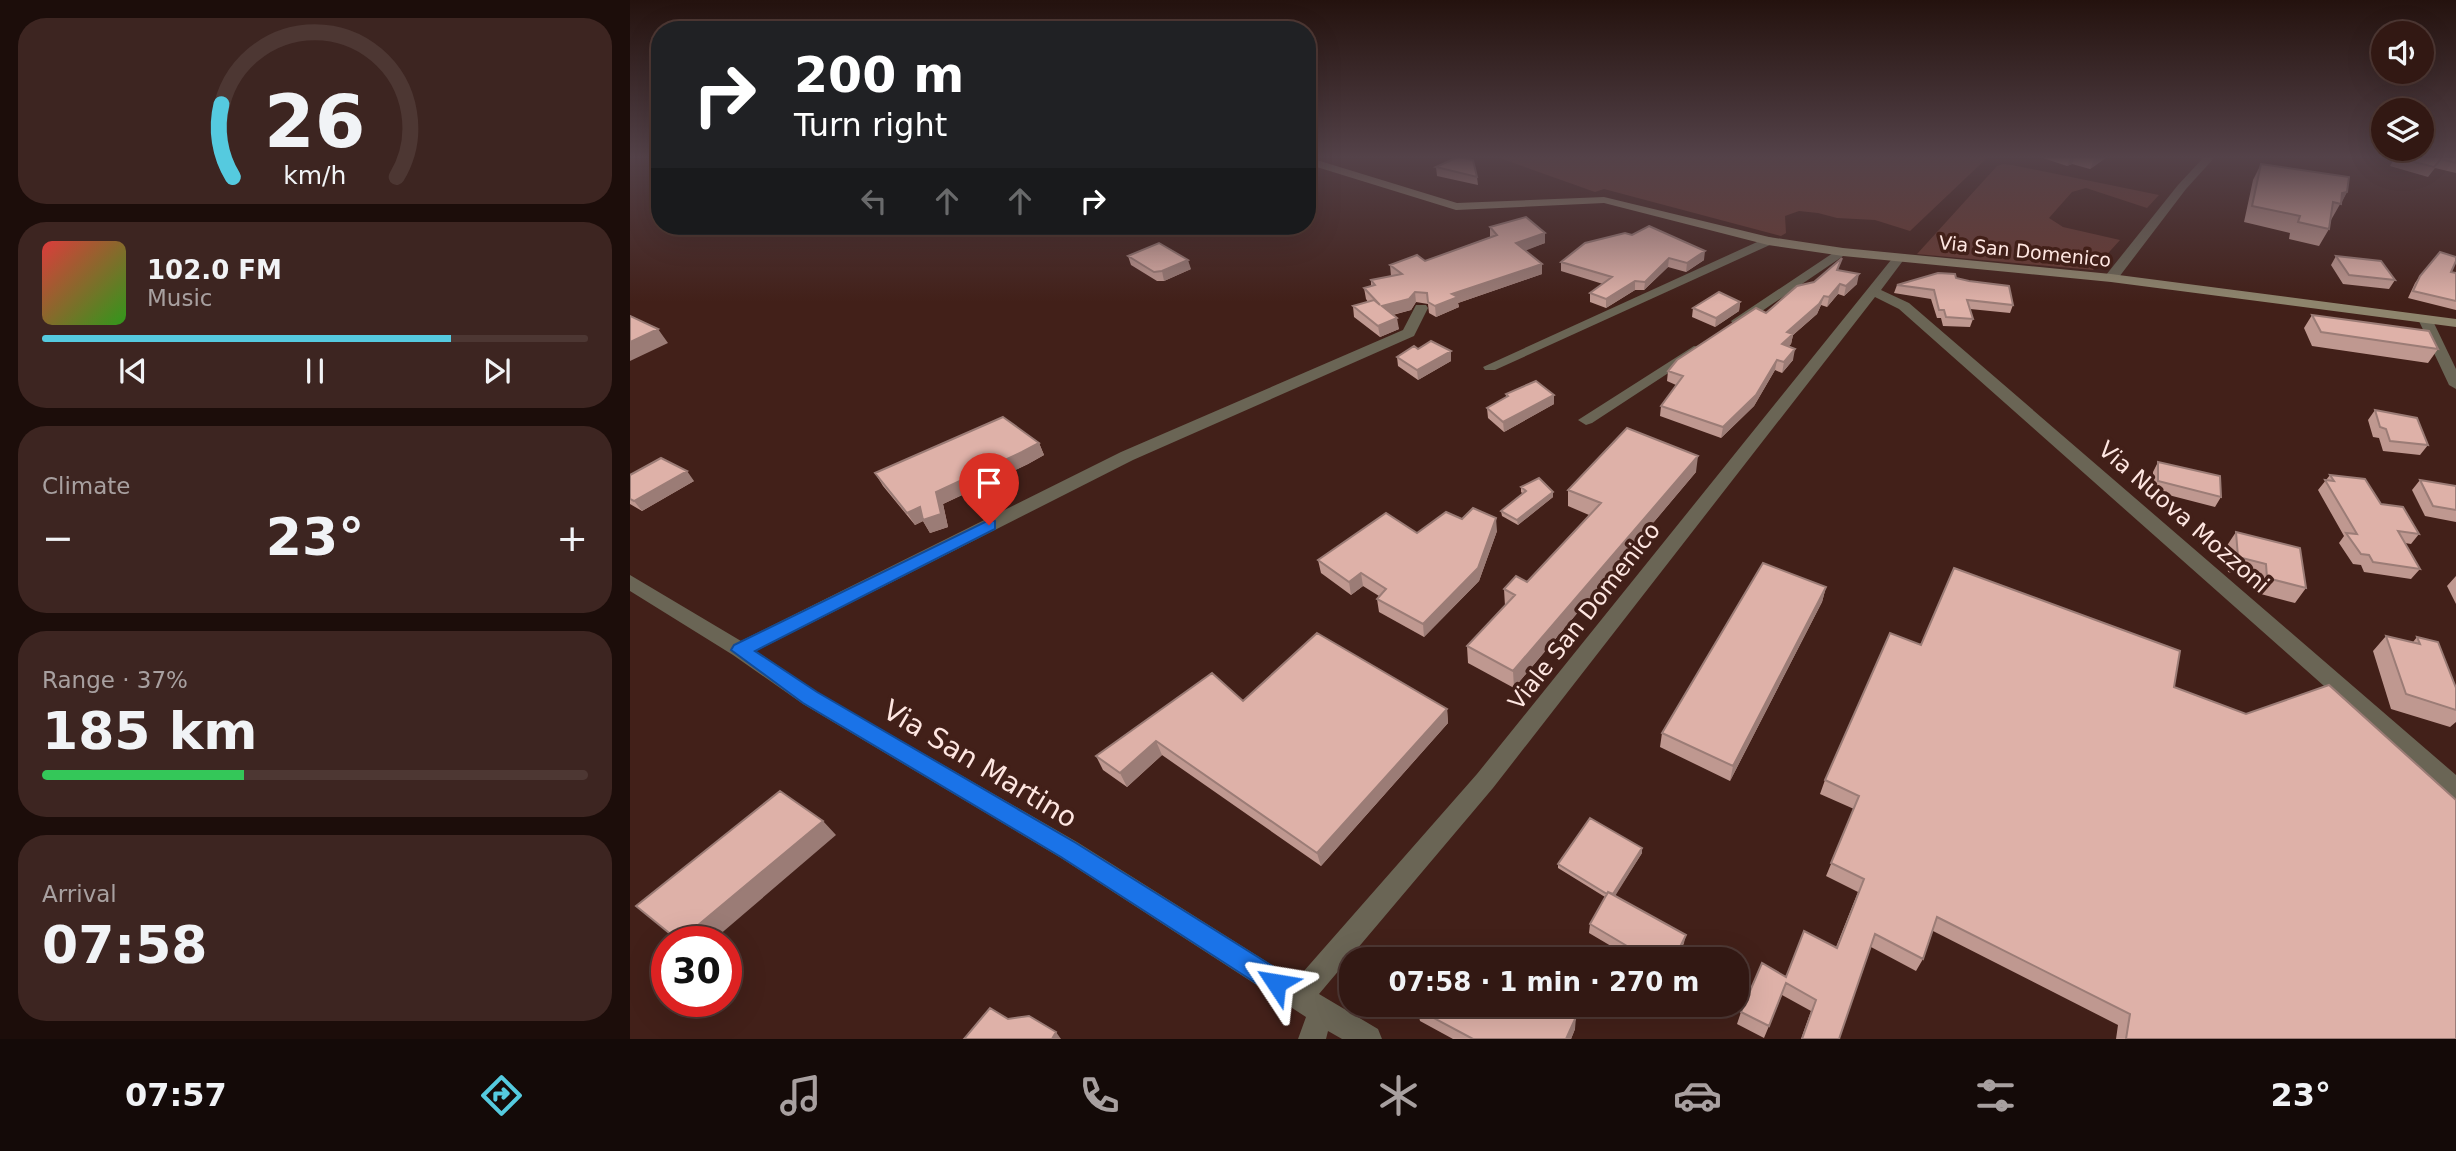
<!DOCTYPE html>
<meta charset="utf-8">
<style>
:root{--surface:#321813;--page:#3d2521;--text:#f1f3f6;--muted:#a8a0a0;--line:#4d3733;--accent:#55cadf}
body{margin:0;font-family:"DejaVu Sans",sans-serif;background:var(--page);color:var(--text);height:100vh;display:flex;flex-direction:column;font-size:26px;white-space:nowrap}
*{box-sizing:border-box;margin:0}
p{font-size:23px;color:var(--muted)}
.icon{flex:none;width:38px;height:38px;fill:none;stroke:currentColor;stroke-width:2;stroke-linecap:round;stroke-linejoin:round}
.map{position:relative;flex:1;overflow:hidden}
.sheet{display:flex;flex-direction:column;gap:18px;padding:18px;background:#1c0d0a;width:630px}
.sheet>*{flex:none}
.guide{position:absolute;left:21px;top:21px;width:665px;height:214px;border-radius:28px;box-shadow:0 7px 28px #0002,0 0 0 2px var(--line);background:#202124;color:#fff;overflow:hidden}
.controls{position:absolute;left:1741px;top:21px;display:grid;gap:14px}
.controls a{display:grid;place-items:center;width:63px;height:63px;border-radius:50%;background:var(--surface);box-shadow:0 7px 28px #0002,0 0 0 2px var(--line);font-size:35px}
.speed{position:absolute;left:21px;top:926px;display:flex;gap:14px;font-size:35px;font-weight:700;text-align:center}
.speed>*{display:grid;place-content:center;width:91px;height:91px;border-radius:50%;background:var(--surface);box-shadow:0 7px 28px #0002,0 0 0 2px var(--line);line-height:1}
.speed .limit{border:10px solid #d22;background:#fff;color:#111}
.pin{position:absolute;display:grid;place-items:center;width:60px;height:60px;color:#fff;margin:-72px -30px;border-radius:50% 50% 50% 0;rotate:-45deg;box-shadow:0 0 7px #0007}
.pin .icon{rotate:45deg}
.me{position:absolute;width:77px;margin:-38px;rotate:303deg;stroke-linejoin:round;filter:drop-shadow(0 0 5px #0008)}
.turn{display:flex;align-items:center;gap:24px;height:147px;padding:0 28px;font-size:32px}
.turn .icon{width:91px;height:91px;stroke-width:2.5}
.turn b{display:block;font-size:49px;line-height:60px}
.lanes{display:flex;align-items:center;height:66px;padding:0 28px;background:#0003;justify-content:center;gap:35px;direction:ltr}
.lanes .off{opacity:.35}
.big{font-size:52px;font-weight:800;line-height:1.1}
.sheet .card{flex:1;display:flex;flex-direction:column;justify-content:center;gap:10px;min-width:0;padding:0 24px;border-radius:28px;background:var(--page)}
.sheet .dial{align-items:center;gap:0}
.dial svg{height:182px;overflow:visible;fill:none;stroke:var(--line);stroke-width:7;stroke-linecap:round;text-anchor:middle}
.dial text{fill:var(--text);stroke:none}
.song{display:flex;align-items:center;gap:21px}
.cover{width:84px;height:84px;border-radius:10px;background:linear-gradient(135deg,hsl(0 70% 55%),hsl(110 70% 35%))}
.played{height:7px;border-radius:4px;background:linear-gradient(90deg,var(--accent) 75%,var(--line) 75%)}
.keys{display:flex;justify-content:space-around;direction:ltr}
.heat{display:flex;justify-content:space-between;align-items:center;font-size:38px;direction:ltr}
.charge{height:10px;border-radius:5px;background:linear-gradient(90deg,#34c759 37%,var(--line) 0)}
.trip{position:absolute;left:709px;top:947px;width:410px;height:70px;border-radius:28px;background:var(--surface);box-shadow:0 7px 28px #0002,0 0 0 2px var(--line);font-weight:800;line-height:70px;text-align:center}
.tab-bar{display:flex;height:112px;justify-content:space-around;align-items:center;background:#140a08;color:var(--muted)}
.tab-bar .icon{width:49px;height:49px}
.tab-bar .current{color:var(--accent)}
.tab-bar b{font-size:32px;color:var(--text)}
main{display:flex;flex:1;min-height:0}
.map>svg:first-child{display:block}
.green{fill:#683930}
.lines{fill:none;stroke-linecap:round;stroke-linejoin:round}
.street{fill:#6a6555;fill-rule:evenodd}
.secondary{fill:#8e856d;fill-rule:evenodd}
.wall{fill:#bf9890}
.shaded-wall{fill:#9b7c76}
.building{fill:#deb1a8;stroke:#9b7c76;stroke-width:2}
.route{fill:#1a73e8;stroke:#114b97;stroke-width:2}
.labels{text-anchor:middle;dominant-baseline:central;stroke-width:7;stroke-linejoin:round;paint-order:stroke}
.far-street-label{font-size:19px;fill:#fee6e1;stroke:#422019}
.street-label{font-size:23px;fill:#fee6e1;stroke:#422019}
.near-street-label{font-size:28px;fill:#fee6e1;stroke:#422019}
</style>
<main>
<section class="sheet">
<div class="card dial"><svg viewBox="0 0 100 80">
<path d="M14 69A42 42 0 1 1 86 69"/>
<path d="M14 69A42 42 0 0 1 9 37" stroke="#55cadf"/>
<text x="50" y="56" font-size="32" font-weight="700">26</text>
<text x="50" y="72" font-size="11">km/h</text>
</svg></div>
<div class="card">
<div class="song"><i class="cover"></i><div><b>102.0 FM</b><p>Music</p></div></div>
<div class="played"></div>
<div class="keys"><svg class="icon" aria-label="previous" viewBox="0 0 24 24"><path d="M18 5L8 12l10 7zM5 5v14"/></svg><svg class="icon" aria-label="pause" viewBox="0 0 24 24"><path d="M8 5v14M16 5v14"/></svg><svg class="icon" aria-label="next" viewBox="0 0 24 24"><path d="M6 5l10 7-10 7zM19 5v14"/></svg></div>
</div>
<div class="card"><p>Climate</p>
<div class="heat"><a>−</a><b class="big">23°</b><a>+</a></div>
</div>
<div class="card"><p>Range · 37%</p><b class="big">185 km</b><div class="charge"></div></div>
<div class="card"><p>Arrival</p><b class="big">07:58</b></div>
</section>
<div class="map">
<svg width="1826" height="1039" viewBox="0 0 1826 1039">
<rect width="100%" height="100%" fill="#422019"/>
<!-- green -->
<path class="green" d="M867,157H1358L1280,231L1245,220L1207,218L1188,213L1169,211L1155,216L1156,233L1151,236L974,189L965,192Z
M1373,164L1382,165L1529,195L1517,208L1456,188L1442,192L1419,218L1433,227L1490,240L1463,270L1287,254L1367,166Z"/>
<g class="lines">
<!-- street -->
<path class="street" d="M1574,157H1585L1556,189L1486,281H1476V275L1548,185Z
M1138,237L1142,238V244L865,370H855L853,367Z
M1209,249L1219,252L1113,324H1103L1101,321Z
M1269,254L1275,258L1251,290L1279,303L1826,775V799L1818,796L1269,309L1245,297L863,788L689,994L748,1029L752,1039H712L698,1031L696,1039H668L676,1017L431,858L173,704L103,655L0,591V575L111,641L491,452L773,330L786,305H796L798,308L784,336L503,460L126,651L187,692L447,842L666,980L847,774L1265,255Z
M1795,315L1802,319L1826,369V389L1819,385L1788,319Z
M1064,346L1069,347V353L962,423L956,425L948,420Z"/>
<!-- secondary -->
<path class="secondary" d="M677,157L827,203L974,197L1139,237L1213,248L1481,274L1826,319V327L1481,282L1213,256L1138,245L974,203L826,210L677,164Z"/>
</g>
<!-- wall -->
<path class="wall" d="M1410,157H1477L1460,169L1442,164L1437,166Z
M1765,157H1826V173L1805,168L1798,177L1760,166Z
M1631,164L1717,192L1701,220L1699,229L1689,246L1659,239L1660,233L1614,222L1623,180Z
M806,167L847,177L848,185L807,176Z
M860,227L915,233V243L895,250L912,274L828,303L829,307L806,317L799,313L798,304L786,302L781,310L763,315L769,329L750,337L724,317L723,306L738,302L736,299L734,288L741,286V280L761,276L760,265L795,261L860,237Z
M955,243L1074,260L1056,272L1038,267L1014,290H1005L976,308L960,302V293L973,284L931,271V262Z
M498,256L561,269L534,281H527L501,265Z
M1706,256L1765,280L1759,289L1713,284L1701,265Z
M1208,270L1227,284L1214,296L1208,294L1197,307L1191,305L1187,314L1163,335L1161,344L1158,347L1163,360L1152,373L1145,370L1124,406L1091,438L1030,416L1031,406L1046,385L1037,381L1038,371L1136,313L1184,282Z
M1826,273V310L1778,298L1785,283L1790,276Z
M1326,278L1383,305L1380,313L1340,309L1343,319L1340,327L1313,326L1311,318H1307L1301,299L1264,293L1267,285Z
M1110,302L1109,311L1085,327L1062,317L1063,308Z
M1682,315L1808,349L1798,363L1682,346L1674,328Z
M788,349L821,361L788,380L768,366L767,357Z
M876,394L924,404L874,432L858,418L857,408L876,398Z
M1745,410L1798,445L1790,455L1753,451L1749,438L1743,437L1738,420Z
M409,443L414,455L398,464L313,504L318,527L300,533L293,521L285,525L253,486L245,473Z
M1528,462L1591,497L1585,507L1523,491V472Z
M1066,472L884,688L838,663L837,646L875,606L874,589L897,582L959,515L938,506V490Z
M0,475L64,481L12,511L0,504Z
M1700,475L1751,504L1789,534L1781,544L1775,543L1790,569L1781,579L1734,572L1731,565L1723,564L1709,543L1714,536L1688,490Z
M1790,480L1826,486V522L1795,516L1782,490Z
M891,487L923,492V497L888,525L872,516L871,511L893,494L891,492Z
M832,519L867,531L849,581L794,637L749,612L747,599L749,596L733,586L721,595L691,573L688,560L787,533Z
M1606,532L1676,588L1665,603L1627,593L1625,579L1598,572L1596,547Z
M1826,576V604L1817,586Z
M1196,587L1192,602L1100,781L1030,747L1032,733Z
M1756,636L1783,642L1787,637L1826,688V722L1820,727L1761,709L1743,651Z
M1291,645L1544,687L1826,1039H1486L1488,1025L1303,931L1293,959L1286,971L1241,947L1209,1039H1171L1181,1011L1152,995L1134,1038L1107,1024L1111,1012L1156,977L1206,947L1228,892L1196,876L1224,809L1190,794L1195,780Z
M613,701L817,709L818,723L691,866L532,755L497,787L473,770L466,756Z
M1012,853L985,895L1054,943L1046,959H1003L959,933L960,924L975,897L928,868V864Z
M787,1009L945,1029L941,1039H823L790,1021Z"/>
<!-- shaded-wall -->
<path class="shaded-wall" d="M1441,157H1445L1442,164L1437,166Z
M1467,157H1477L1460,169L1464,159Z
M1717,192L1711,204L1712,193Z
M915,233V243L887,254L886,243Z
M1075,251L1074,260L1056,272L1057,263Z
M1039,258L1038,267L1014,290L1015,282Z
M558,260L561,269L534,281L532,271Z
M912,264V274L828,303L829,307L806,317L805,306L822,294Z
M1229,274L1227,284L1214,296L1216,286Z
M1005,281V290L976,308V299Z
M1210,284L1208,294L1197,307L1199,297Z
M785,292L786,302L781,310L753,317L752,306Z
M1194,296L1191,305L1187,314L1163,335L1161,344L1150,354L1152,344L1157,332Z
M1110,302L1109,311L1085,327L1086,318Z
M767,318L769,329L750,337L748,326Z
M28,329L38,343L0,361V342Z
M1165,349L1163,360L1152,373L1154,362Z
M821,351V361L788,380L787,370Z
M1147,360L1145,370L1124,406L1091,438L1093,427Z
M924,395V404L874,432L873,422Z
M409,443L414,455L398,464L313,504L318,527L300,533L293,521L285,525L277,513L290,507L306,492Z
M1068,456L1066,472L884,688L883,671Z
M57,471L64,481L12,511L4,501Z
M923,492V497L888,525L887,520Z
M866,518L867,531L849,581L794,637L793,624Z
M731,573L733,586L721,595L719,582Z
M1196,587L1192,602L1100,781L1103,766Z
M817,709L818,723L691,866L687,853Z
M526,741L532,755L497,787L490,773Z
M193,821L206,835L81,942L49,941Z
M1012,848V853L982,901V897Z
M1056,935L1054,943L1046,959H1044Z
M946,1017L945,1029L941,1039H936Z
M426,1032L431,1039H422Z"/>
<!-- building -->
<path class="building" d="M828,157L843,160L847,177L806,167Z
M1765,157H1826V163L1811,159L1804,167Z
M1631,164L1719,177L1717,192L1712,193L1711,204L1703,202L1699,229L1668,222L1670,216L1622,206Z
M896,217L915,233L886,243L912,264L822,294L828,297L805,306L798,302L797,293L785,292L779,299L752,306L767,318L748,326L723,306L744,300L750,305L734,288L745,285L741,280L772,274L760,265L787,255L795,261L867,235L860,227Z
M1019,226L1075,251L1057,263L1039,258L1015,282L1005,281L976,299L960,293L982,277L931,262L955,243L995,233L1002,235Z
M529,243L558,260L532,271L524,272L498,256Z
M1810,252L1826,257V261L1821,272L1826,273V301L1783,291L1790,276Z
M1706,256L1751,261L1765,280L1719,275Z
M1212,258L1207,270L1229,274L1216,286L1210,284L1199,297L1194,296L1189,304L1157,332L1163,334L1152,344L1165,349L1154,362L1147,360L1126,395L1093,427L1031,406L1053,376L1038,371L1047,360L1126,308L1136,313L1167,286L1184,282Z
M1308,273L1325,274L1326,278L1339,281L1379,286L1383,305L1337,300L1343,319L1316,317L1314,310H1309L1304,290L1267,285Z
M1089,292L1110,302L1086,318L1063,308Z
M1682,315L1799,331L1808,349L1691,332Z
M0,316L28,329L0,342Z
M801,341L821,351L787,370L767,357L784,346L788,349Z
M906,381L924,395L873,422L857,408L878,396L876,394Z
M1745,410L1787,418L1798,445L1760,441L1756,429L1750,427Z
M373,417L409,443L392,452L306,492L311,514L293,520L290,507L277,513L245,473Z
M997,428L1068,456L883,671L837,646L885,595L874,589L886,576L897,582L971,503L938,490Z
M31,458L57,471L4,501L0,499V475Z
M1528,462L1590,476L1591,497L1528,481Z
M1700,475L1735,479L1751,504L1773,507L1789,534L1768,531L1790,569L1743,562L1739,555L1731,554L1716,533L1727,534L1695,480L1704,481Z
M909,478L923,492L887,520L871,511L896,491L891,487Z
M1790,480L1826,486V510L1803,506Z
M843,508L866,518L848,568L793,624L747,599L756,589L731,573L719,582L688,560L756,513L787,533L816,512L832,519Z
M1606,532L1670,548L1676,588L1637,578L1636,564L1608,557Z
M1133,563L1196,587L1103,766L1032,733Z
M1324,568L1550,651L1544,687L1616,714L1699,685L1826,800V1039H1496L1500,1014L1307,917L1293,959L1245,934L1209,1039H1172L1186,1000L1156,983L1139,1026L1111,1012L1132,963L1156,977L1174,931L1207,948L1234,879L1201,863L1229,796L1195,780L1260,633L1291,645Z
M687,633L817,709L687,853L526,741L490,773L466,756L582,673L613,701Z
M1756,636L1790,644L1787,637L1808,642L1826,688V710L1776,694Z
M150,791L193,821L49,941L6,906Z
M960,818L1012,848L983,894L978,892L977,894L928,864Z
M978,892L1056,935L1044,959H1019L960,924Z
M820,951L835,959H815Z
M790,1004H922L946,1017L936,1039H843L787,1009Z
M360,1008L378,1019L399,1016L426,1032L422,1039H334Z"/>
<!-- sky -->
<linearGradient id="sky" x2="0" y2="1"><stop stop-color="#24120e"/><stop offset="0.52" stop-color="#544249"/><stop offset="1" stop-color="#544249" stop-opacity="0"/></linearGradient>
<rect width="1826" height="302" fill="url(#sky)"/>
<!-- route -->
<path class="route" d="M359,520L365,521V529L125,651L187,692L446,843L655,974L658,983L655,991L646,995L638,991L431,857L173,703L101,650L104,645Z"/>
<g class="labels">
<!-- far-street labels -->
<g class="far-street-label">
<text transform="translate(1395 251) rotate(6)">Via San Domenico</text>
</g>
<!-- street labels -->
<g class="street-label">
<text transform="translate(1554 517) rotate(41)">Via Nuova Mozzoni</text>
<text transform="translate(954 616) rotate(-52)">Viale San Domenico</text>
</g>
<!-- near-street labels -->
<g class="near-street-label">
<text transform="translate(350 764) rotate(31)">Via San Martino</text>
</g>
</g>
</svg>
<div class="controls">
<a><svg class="icon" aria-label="sound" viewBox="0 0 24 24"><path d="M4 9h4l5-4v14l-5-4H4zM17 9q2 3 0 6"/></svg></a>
<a><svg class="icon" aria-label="layers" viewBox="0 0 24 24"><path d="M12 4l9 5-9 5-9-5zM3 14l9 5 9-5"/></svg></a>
</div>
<div class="speed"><div class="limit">30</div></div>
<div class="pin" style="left:359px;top:525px;background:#d93025"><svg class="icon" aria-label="arrive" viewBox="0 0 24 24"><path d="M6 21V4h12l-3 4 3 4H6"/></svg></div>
<svg class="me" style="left:646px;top:983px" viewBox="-20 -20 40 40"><path d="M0-17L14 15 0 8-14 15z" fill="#1a73e8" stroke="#fff" stroke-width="4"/></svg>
<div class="trip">07:58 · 1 min · 270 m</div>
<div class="guide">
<div class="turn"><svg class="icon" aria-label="right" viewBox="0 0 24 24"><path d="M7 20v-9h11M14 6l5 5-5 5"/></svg><div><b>200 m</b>Turn right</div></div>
<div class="lanes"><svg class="icon off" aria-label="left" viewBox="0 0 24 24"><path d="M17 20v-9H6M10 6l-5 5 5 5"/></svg><svg class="icon off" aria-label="ahead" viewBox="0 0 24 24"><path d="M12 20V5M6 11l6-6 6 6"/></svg><svg class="icon off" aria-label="ahead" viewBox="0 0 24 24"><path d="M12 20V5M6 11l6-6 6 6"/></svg><svg class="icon" aria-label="right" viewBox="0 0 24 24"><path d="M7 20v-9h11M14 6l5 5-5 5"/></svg></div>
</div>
</div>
</main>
<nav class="tab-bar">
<b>07:57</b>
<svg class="icon current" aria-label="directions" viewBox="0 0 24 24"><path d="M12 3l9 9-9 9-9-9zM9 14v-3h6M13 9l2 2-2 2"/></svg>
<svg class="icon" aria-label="music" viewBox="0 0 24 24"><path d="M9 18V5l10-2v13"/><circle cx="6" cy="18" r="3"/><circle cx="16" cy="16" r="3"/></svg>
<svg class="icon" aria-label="phone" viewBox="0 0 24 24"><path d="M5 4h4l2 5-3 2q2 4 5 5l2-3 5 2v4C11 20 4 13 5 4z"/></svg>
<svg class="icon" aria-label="climate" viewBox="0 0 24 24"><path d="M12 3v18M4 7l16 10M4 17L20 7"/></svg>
<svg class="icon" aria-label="car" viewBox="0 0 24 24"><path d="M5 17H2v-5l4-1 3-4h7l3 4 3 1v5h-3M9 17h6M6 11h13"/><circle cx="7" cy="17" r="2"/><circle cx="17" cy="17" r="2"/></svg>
<svg class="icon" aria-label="filters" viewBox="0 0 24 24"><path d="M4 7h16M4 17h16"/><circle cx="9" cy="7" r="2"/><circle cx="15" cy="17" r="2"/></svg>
<b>23°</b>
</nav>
